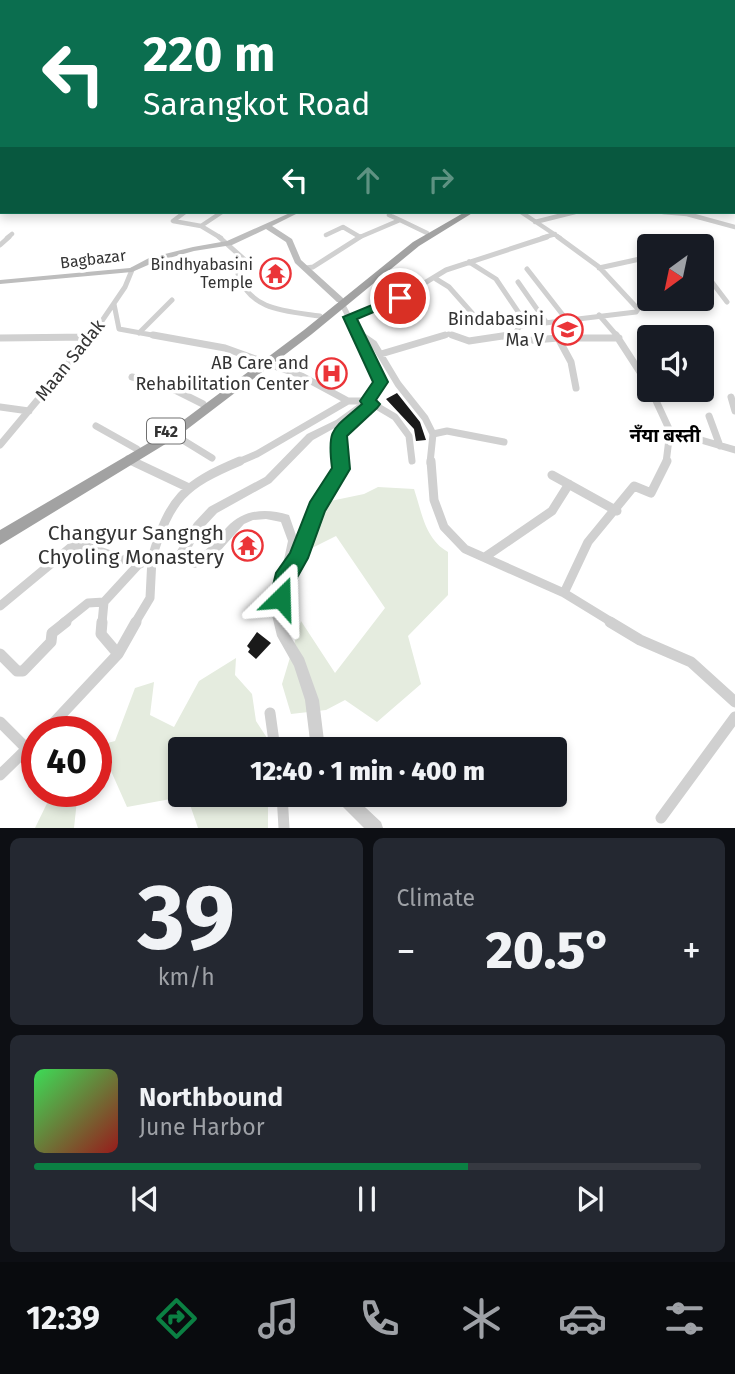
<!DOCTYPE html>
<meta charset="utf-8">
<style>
:root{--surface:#171b24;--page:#242831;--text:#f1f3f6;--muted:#9ea1a6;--line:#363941;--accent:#0b8043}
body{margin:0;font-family:"Fira Sans","Noto Sans Devanagari",sans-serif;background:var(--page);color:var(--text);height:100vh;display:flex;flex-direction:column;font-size:26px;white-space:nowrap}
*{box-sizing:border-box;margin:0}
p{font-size:23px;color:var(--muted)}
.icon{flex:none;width:38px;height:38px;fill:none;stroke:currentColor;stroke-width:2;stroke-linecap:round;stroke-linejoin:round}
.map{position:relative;height:828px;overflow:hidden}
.details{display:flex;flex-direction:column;gap:10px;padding:10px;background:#0d0f14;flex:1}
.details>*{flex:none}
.guide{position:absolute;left:0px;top:0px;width:735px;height:214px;box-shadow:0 4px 10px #0003;background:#0b6e4f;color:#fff;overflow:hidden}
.needle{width:46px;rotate:213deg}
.buttons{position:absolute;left:637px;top:234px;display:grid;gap:14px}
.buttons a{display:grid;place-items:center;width:77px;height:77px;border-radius:7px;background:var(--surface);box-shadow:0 4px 10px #0003;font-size:35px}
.speed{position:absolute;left:21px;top:716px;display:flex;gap:14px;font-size:35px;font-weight:700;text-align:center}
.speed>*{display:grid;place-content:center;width:91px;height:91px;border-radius:50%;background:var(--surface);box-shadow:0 4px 10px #0003;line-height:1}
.speed .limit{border:10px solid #d22;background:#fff;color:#111}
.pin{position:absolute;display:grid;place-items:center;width:60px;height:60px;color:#fff;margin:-30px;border:4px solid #fff;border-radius:50%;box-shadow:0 2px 7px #0007}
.me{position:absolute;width:77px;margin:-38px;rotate:22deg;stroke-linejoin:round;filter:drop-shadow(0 0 5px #0008)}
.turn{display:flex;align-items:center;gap:24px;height:147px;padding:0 28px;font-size:32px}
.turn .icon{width:91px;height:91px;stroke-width:2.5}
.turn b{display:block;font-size:49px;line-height:60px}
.lanes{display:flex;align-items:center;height:66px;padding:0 28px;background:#0003;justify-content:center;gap:35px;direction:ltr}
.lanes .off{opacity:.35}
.big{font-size:52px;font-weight:800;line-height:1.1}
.details .widget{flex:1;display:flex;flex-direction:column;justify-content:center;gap:10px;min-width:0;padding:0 24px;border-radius:10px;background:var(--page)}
.details .dial{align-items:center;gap:0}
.dial b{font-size:91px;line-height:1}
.song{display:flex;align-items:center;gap:21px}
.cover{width:84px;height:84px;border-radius:10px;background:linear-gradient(135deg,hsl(130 70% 55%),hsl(0 70% 35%))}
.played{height:7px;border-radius:4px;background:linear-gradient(90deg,var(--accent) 65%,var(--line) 65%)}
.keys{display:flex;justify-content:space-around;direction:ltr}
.heat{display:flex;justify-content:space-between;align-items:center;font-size:38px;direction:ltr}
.details .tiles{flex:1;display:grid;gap:10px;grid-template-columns:1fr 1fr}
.widget:last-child{grid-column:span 2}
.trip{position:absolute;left:168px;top:737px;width:399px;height:70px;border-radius:7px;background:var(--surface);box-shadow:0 4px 10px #0003;font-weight:800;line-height:70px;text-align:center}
.tab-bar{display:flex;height:112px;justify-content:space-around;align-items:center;background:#090b0e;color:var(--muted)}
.tab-bar .icon{width:49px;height:49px}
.tab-bar .active{color:var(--accent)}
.tab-bar b{font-size:32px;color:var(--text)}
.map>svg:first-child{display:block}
.green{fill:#e5ecdf}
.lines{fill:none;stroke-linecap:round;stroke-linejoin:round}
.stream{stroke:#cee0ef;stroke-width:2}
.building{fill:#1a1a1a}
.minor-far4{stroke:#d0d0d0;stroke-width:4.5}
.minor-far3{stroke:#d0d0d0;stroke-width:5}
.minor-far2{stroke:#d0d0d0;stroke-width:7}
.minor-far1{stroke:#d0d0d0;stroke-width:9}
.minor{stroke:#d0d0d0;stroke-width:11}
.tertiary{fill:#d0d0d0;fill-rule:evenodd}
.secondary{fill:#bdbdbd;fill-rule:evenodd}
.primary{fill:#ababab;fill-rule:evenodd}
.trunk{fill:#a2a2a2;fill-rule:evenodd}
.route{fill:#0b8043;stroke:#07532c;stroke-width:2}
.labels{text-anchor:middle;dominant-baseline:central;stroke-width:7;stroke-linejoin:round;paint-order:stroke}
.far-street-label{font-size:16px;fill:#333;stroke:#fff}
.far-poi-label{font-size:16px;fill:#333;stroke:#fff;text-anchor:end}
.shield{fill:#fff;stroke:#707070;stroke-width:2}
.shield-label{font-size:16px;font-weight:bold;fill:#333}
.poi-label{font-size:18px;fill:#333;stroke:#fff;text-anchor:end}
.street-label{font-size:18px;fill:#333;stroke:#fff}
.neighbourhood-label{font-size:19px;font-weight:bold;fill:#000;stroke:#fff}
.near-poi-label{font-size:21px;fill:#333;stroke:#fff;text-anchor:end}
</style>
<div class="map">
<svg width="735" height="828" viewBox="0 0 735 828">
<rect width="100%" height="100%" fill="#fff"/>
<!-- green -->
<path class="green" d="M378,487L414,489C422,513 425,539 448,552V595L408,636L421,684L377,722L345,700L326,710L291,714L282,684L301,621L335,673L385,608L336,536L306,551L319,523L321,503L364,494Z
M236,658L235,675L252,694L256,721L269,741V749H180V794L268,795V828H198L187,796L127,807L111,771L96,775V746L115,741L135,688L154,682L150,715L174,727L199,681Z
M53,791H78L74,828H35Z"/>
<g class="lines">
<!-- stream -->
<path class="stream" d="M733,197L735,199"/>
</g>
<!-- building -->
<path class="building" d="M397,393L420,422L426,440L416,441L414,429L386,399Z
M257,632L271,643L256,659L248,652L250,649L247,646Z"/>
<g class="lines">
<!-- minor-far4 -->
<path class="minor-far4" d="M185,212L173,221L201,226L222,212
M391,212L389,215L400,220
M521,212L560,238
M663,212L687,214L735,227
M535,222L575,212
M201,226L221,238
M326,235L343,227L360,237L400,220L427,233
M7,238L12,234
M542,238L555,234"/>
<!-- minor-far3 -->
<path class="minor-far3" d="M219,237L245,260L238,274C250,311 286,311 320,316
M0,245L9,237
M469,262L496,279L527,325
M306,268L313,267L360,237
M599,268L649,257
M527,269L566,319
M702,269L727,302
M436,279L449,287L472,313
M518,282L546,322
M114,304L119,329L163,337
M599,315L618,337
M350,317L400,298L446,270L547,237
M357,332L364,337
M139,333L172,300
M508,336L511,337
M91,337L125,287L132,270
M439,337L449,334L457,337
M503,337L515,333L520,326L636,312L638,309L599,267L558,237"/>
<!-- minor-far2 -->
<path class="minor-far2" d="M153,335L225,348L261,361
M361,335L374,344L398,384L425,418L433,434L430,463
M452,335L469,341L509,335
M616,335L649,386
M508,336L523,341L558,338
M0,338L89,337
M381,354L445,335
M265,363L298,374L348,401
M132,377L163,384L203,404
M576,388L571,362L558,338H619
M651,390L670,431L735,450
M731,397L735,411
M0,407L29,411
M709,416L720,446
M96,426L137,449
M173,434L212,458
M433,434L447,431L504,442
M0,445L92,335
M128,459L136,463
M236,463L257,454L348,401H368L395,417L409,436L412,461
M340,463C335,426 346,426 372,404
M666,463L670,431"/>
<!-- minor-far1 -->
<path class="minor-far1" d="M132,461L187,487
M431,461L434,500L444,527L465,549L564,593L613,623
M552,475L617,511
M485,557L552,511L569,484
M138,565L152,558C170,498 183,485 240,461
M289,575L316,508L341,469L340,461
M564,593L588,542L634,486L651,493L667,461
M0,606L70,548L80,544L138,565L104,602L102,623
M63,623L88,603L104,602
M135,623L150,598L152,558"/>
<!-- minor -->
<path class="minor" d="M610,622L640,640L691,662L735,702
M0,654L17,671H23L51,642L52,633L66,622
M118,654L136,622
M270,713L275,749
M0,722L27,749
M45,732L118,654L101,634L102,622
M0,775L37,739
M282,794L284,828
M661,818L735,717"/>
<!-- tertiary -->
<path class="tertiary" d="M340,298L343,300L380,370L384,382L383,384L371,403L342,424L313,440L271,483L217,513L202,529L189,552L190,555L195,557C209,550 216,538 227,527C244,509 266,508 289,515L298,541L284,615L289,634L304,658L319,700L325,749H311L305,700L294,666L277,636L272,615L288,541L281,522L266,519L253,520L244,524L211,561L195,568L182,563L177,551L194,523L209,507L265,477L307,434L336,420L365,399L376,382L372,370L337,300Z
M333,794H351L381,822L383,828H364L335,799Z"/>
<!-- secondary -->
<path class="secondary" d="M0,100H2V101H0Z
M292,212H300L272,226L292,239L301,260L343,298V302H337L295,263L286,242L266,229L232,245L194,251L155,262L132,272L0,284V280L130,268L149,258L193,247L227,241Z"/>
<!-- primary -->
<path class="primary" d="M2,196V200L0,201V197Z"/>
<!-- trunk -->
<path class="trunk" d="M465,212H474L419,246L312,334L177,437L0,545V530L169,431L304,330L413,242Z"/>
</g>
<!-- sky -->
<linearGradient id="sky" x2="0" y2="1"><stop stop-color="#9dc6eb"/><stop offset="0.46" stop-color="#fff"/><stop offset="1" stop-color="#fff" stop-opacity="0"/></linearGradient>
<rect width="735" height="216" fill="url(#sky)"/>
<!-- route -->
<path class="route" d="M396,295L407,298L357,319L388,382L376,400L380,404L377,408L347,436L350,469L325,511L308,558L294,583L289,606L281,609L273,606L270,598L276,573L290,553L310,502L332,468C327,428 332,430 362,404L360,401L373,382L343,317Z"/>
<!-- icons -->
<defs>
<symbol id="temple-ring" viewBox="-11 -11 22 22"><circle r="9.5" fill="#fff" stroke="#eb3438" stroke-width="1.5"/><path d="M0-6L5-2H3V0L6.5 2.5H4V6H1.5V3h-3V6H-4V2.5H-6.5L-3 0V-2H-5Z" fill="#eb3438"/></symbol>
<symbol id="school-ring" viewBox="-11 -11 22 22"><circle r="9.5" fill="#fff" stroke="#eb3438" stroke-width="1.5"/><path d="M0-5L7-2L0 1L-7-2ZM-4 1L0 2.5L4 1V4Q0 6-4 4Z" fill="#eb3438"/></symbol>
<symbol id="hospital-ring" viewBox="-11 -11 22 22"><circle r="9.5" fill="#fff" stroke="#eb3438" stroke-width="1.5"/><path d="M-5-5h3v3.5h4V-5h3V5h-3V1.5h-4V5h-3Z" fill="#eb3438"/></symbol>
</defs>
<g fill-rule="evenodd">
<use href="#temple-ring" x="258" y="256" width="35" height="35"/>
<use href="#school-ring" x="550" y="312" width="35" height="35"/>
<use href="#hospital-ring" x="314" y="356" width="35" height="35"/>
<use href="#temple-ring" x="230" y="528" width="35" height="35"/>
</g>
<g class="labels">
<!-- far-street labels -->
<g class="far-street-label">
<text transform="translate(93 259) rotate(-7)">Bagbazar</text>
</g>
<!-- far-poi labels -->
<g class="far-poi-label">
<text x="253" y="264">Bindhyabasini<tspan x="253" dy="18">Temple</tspan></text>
</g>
<!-- shield labels -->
<rect class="shield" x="147" y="418.5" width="38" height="25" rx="5"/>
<g class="shield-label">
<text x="166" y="431">F42</text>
</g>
<!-- poi labels -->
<g class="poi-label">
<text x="544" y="319">Bindabasini<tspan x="544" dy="21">Ma V</tspan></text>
<text x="309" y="363">AB Care and<tspan x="309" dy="21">Rehabilitation Center</tspan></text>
</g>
<!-- street labels -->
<g class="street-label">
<text transform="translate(70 360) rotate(-51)">Maan Sadak</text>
</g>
<!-- neighbourhood labels -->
<g class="neighbourhood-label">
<text x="665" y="435">नँया बस्ती</text>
</g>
<!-- near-poi labels -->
<g class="near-poi-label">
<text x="224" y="533">Changyur Sangngh<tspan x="224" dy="24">Chyoling Monastery</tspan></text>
</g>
</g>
</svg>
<div class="buttons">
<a><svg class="needle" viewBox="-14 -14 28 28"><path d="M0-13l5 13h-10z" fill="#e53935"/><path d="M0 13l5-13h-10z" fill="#9ea1a6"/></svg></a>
<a><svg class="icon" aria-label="sound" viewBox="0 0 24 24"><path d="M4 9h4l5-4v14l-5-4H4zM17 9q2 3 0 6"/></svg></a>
</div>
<div class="speed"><div class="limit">40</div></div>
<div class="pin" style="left:400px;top:298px;background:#d93025"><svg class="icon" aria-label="arrive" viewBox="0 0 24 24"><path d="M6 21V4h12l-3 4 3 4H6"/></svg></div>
<svg class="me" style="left:281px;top:598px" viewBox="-20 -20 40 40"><path d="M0-17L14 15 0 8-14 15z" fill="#0b8043" stroke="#fff" stroke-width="4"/></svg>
<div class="trip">12:40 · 1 min · 400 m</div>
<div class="guide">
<div class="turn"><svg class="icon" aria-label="left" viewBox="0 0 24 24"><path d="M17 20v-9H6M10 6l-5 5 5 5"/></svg><div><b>220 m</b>Sarangkot Road</div></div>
<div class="lanes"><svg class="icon" aria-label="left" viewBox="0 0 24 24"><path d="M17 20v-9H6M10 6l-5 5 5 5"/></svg><svg class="icon off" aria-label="ahead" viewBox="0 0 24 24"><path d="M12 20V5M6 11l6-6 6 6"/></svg><svg class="icon off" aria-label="right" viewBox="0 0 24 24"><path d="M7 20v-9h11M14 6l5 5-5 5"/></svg></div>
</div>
</div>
<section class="details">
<div class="tiles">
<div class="widget dial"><b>39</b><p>km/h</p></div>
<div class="widget"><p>Climate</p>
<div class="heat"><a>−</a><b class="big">20.5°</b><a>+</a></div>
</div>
<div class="widget">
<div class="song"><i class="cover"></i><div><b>Northbound</b><p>June Harbor</p></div></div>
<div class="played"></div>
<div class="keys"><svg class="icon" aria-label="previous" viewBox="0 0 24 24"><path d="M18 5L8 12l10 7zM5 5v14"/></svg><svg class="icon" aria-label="pause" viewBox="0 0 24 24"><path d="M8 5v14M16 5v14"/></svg><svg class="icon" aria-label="next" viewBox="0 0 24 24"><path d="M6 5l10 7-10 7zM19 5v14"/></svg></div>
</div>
</div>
</section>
<nav class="tab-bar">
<b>12:39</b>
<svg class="icon active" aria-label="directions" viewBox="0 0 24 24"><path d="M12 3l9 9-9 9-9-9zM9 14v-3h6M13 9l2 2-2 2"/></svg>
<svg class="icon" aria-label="music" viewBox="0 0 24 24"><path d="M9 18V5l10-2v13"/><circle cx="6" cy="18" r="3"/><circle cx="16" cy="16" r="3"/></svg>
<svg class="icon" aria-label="phone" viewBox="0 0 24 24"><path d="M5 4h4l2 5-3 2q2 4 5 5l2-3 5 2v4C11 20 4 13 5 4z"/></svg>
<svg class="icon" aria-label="climate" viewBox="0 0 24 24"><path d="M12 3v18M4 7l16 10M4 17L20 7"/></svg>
<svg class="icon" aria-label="car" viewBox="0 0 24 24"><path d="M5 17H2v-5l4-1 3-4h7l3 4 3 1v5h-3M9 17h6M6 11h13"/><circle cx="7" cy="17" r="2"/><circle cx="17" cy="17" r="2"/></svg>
<svg class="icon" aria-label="filters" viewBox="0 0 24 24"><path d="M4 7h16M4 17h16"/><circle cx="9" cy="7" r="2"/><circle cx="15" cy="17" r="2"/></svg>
</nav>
